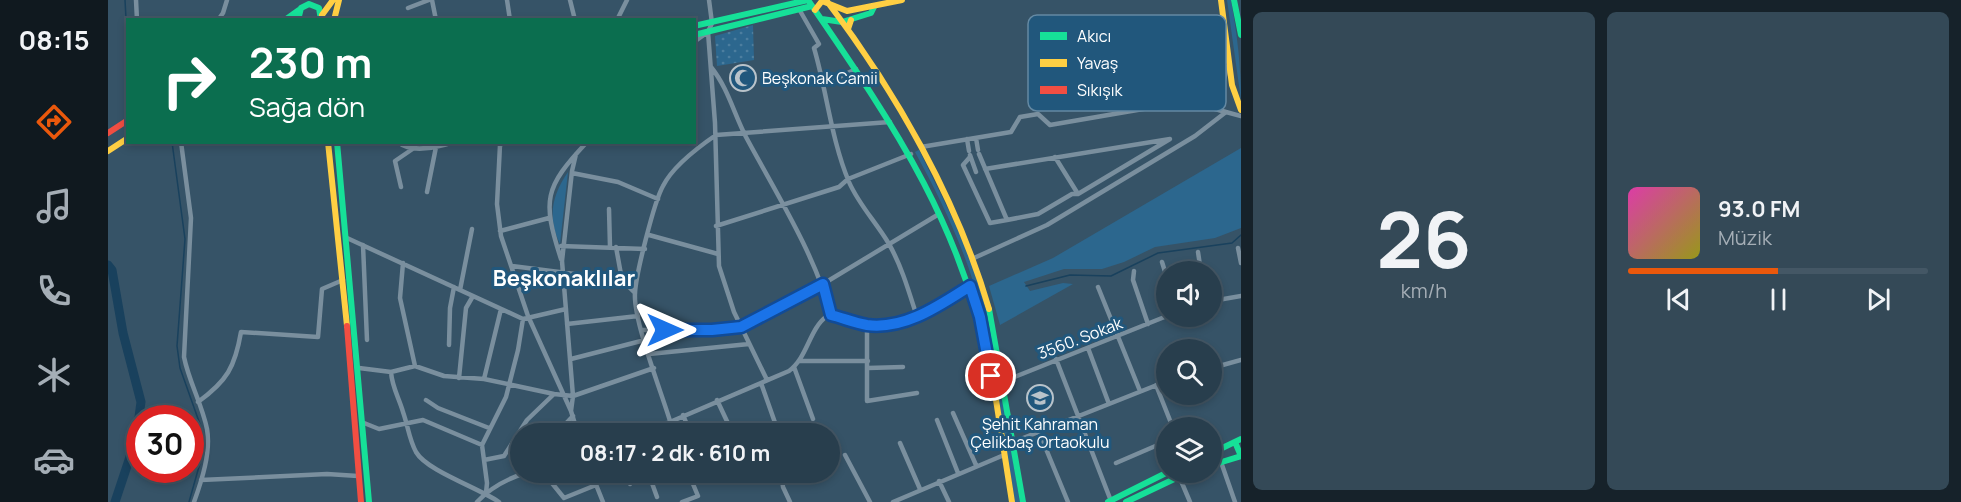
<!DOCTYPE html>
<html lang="tr">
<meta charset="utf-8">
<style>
:root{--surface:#283e4d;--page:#344957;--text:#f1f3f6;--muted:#a5aeb6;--line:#445765;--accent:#ea580c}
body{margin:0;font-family:Manrope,sans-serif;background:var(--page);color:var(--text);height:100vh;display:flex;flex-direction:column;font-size:22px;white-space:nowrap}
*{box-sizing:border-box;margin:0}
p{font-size:20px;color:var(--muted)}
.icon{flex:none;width:33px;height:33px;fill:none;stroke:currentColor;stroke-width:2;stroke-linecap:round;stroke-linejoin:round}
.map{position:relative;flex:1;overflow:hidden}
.sheet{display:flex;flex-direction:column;gap:12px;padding:12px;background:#16222a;width:720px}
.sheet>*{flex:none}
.banner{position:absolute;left:18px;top:18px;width:570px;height:126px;border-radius:0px;box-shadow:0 3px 9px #0003,0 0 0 2px var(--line);background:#0b6e4f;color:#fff;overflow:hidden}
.controls{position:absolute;left:1048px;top:261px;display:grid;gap:12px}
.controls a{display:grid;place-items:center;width:66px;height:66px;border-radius:50%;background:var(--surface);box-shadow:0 3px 9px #0003,0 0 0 2px var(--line);font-size:30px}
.speed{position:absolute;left:18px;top:405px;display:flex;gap:12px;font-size:30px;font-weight:700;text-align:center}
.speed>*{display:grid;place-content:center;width:78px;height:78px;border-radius:50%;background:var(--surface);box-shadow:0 3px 9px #0003,0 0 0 2px var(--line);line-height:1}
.speed .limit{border:9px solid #d22;background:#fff;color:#111}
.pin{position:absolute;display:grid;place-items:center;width:51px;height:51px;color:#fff;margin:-26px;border:3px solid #fff;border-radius:50%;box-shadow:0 2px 6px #0007}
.me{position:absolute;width:66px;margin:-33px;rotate:90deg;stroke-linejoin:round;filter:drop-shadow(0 0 4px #0008)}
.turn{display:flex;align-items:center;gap:21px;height:126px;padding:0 24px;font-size:27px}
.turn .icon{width:78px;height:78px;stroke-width:2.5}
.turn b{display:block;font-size:42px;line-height:51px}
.sheet .widget{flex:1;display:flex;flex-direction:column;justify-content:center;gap:9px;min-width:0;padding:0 21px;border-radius:9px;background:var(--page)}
.sheet .dial{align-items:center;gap:0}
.dial b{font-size:78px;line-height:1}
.song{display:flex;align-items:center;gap:18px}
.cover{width:72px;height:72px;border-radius:9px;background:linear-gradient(135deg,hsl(320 70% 55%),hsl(60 70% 35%))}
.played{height:6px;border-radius:3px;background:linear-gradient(90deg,var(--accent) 50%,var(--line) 50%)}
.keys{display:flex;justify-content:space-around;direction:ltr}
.sheet .tiles{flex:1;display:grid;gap:12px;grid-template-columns:repeat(2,1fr)}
.trip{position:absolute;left:402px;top:423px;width:330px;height:60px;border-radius:30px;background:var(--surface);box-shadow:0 3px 9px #0003,0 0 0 2px var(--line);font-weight:700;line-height:60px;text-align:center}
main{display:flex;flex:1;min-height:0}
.dock{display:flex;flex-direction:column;width:108px;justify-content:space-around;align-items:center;background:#10191f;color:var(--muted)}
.dock .icon{width:42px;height:42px}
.dock .active{color:var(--accent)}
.dock b{font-size:27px;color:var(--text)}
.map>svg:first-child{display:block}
.grass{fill:#2c678e}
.park{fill:url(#park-dots)}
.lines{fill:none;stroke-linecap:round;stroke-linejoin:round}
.stream{stroke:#19415d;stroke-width:1.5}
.river{stroke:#19415d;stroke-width:9}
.street{stroke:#7a8f9e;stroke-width:4.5}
.fast{stroke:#16e098;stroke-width:6}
.slow{stroke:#ffcf43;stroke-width:6}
.jam{stroke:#f24e42;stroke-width:6}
.route-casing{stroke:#114b97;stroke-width:15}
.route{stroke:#1a73e8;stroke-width:10}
.labels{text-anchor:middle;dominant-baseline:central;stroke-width:6;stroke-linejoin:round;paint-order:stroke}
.poi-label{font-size:16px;fill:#fff;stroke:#21577c;text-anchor:start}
.street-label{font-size:16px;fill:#fff;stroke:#21577c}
.district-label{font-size:22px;font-weight:bold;fill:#fff;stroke:#21577c}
.key{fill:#21577c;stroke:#6489a3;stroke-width:1.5}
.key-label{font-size:16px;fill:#fff}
</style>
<main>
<nav class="dock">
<b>08:15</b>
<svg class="icon active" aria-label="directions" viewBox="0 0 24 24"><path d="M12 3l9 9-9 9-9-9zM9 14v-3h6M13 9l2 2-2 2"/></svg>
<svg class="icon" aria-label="music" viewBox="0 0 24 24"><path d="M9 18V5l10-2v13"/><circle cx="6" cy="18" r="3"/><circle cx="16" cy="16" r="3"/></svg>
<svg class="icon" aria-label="phone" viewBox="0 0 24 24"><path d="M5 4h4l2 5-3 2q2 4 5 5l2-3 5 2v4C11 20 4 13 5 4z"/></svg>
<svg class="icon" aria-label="climate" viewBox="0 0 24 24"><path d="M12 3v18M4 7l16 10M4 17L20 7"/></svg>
<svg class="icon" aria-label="car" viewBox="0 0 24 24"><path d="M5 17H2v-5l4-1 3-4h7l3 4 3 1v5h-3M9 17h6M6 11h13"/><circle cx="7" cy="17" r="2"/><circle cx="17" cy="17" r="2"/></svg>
</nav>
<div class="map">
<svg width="1133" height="502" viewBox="0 0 1133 502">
<defs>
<pattern id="park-dots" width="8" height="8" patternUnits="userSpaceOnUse" patternTransform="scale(1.5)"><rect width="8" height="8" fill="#2c678e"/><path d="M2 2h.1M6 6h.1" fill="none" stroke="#4c7e9f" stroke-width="1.8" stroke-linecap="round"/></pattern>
</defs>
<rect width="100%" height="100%" fill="#365367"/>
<!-- grass -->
<path class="grass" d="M1119,0H1123C1129,33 1133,66 1133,100Z
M1133,148V228L1107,238L1047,247L1016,262L994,269H956L916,282L922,291L955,283L965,284L892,325L881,286L945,258Z
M811,150C832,194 857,238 871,285C892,355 899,430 912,502H907C897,440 889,378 875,317C862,260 835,203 807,152Z
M460,172L452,244C439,217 444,195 460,172Z"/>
<!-- park -->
<path class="park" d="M645,25L646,60L609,66L607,36Z"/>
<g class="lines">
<!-- stream -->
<path class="stream" d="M17,0L20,55
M64,142L77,239L69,346L72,368L94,430L92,463L81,502
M918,286L962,275L1003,276L1050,253L1124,243L1133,235"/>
<!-- river -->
<path class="river" d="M0,265L4,270L15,333L33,402L28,439L7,502"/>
<!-- street -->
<path class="street" d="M28,0L29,20
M324,0L328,20
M399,0L402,20
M462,0L467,20
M601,0L604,23L600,32L607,123L611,266L626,312L659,380
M300,8L321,0
M691,9L711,44L706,48C719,92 723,139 741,182C751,205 768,222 781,244C794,267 801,292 809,317
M110,20L115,13L119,0
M509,20L519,0
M586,42L600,32
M603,67C620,88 626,114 638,137C668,193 707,254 723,315
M717,84L748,69
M1105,97L1107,109L1118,112
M868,138L870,150
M859,139L861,151
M73,142L83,218L76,357C81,382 94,404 99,429C103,452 94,480 86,502
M290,142C304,154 330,147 346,142
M398,142L392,145L389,204L393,236L420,316L463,411L470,434
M813,147L903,132L912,117L930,114L942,125L1105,97L1115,84L1119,67
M862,155L868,172
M862,157L855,165L882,223L899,220L871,154
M947,157L970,194
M877,169L1062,139L970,194H964L930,214L899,220
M464,173L510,182L550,199
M293,187L287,161L306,148
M319,192L329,142
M501,209L502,247
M608,226L731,187L740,179L803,154
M392,231L441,218
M541,235L610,254
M239,238L415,319L458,309
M255,245L259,340
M453,246L537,249
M508,247L514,280L527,293
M1130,248L1133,263
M1090,252L1093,272
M866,258L939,225L1087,136L1118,112L1133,116
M453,259C434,200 436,188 479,142
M1054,262L1059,278
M295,263L292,298L307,366
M404,266L514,280
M1026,271L1025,280L1040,324
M990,287L1032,391
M352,290L364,229
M1104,301L1133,296
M459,324L530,316
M759,325V401L809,393
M533,330H604L633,327L715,284L831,214
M341,345L342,308L346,287
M980,348L1001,404
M541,354L641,344
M463,359L537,340
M948,359L1003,501
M691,361H760
M686,367L705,419
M251,368L283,372L307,366L336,376L376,379L446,394
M760,368L795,367
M1104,368L1133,360
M283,372C284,387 291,398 295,412C300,426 301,439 308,452C319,471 371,488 391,502
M351,378L358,308L365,296
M376,379L393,309
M894,382L1059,316
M653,383L671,434
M1048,385L1065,428
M318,400L330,408L381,428
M609,400L625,434
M90,402C119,381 127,367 133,332L210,337L214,289L235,280
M463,411L465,396L454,261L464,171L468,154
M845,413L868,465
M575,415L583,434
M829,420L850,473
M562,421C553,391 525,320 527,293C528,274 546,202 555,186C565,166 589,148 608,135L782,122
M256,423L271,429L315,420L374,445
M558,423L562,434
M931,432L960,502
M448,434L465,416
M534,434L681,371C700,357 701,329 719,316L774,325L815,315L862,286
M905,442L1059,381
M792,443L812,489
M737,455L762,502
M376,460L396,456L419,420L446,394L465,396L546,368
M1113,462L1127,502
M1008,463L1059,441
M435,472L456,498L488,485
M483,472L495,502
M519,472L522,484
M540,472L549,497
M600,472L601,476
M673,472L675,487L682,502
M1071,476L1082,502
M93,480L219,474L250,476
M831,481L841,502
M378,493L379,483L374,445L398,397L410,350L415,319
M369,502C383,487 401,478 420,472
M574,502L590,496L580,472
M785,502L896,455"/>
<!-- fast -->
<path class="fast" d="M700,0C788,128 858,230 886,387
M1126,0L1133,35
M714,19L734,22L763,13L766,7
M177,20L191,10
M190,20L193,8L201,4L211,8L213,20
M586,26L700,0
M586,35L704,6
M229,142L261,502
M881,309L915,502
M1104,453L1133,439
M1104,465L1133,456L1127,442
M1000,502L1060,472
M1018,502L1081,472"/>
<!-- slow -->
<path class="slow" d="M718,0C788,92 849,199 881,309
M1113,0L1124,85L1133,110
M707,10L714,1L739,11L794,0
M214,15L225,0
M226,20L231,0
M740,29L743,20
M220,142L239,326
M0,151L20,138
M886,387L904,502"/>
<!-- jam -->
<path class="jam" d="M0,133L20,120
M239,326L253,502"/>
</g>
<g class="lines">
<defs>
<path id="route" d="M557,330H604L633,327L715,284L723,315C735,318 747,323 759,325C797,330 832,305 862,286L872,317L883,376"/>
</defs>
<!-- route casing -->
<use href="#route" class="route-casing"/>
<!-- route -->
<use href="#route" class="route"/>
</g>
<!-- icons -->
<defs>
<symbol id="mosque-ring" viewBox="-11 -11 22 22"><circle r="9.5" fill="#21577c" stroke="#b9c3ca" stroke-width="1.5"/><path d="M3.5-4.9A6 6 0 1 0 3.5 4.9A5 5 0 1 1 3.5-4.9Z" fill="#b9c3ca"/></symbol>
<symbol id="school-ring" viewBox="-11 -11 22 22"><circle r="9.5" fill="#21577c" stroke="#b9c3ca" stroke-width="1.5"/><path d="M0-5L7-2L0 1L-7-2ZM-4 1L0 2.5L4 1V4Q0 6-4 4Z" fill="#b9c3ca"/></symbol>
</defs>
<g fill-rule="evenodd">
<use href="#mosque-ring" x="620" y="63" width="30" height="30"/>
<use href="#school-ring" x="917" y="383" width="30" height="30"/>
</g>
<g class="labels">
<!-- poi labels -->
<g class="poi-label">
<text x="654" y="78">Beşkonak Camii</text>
<text x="932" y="424" text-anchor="middle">Şehit Kahraman<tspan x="932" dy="18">Çelikbaş Ortaokulu</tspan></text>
</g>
<!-- street labels -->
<g class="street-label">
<text transform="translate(972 338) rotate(-21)">3560. Sokak</text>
</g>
<!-- district labels -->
<g class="district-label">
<text x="456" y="278">Beşkonaklılar</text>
</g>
</g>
<!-- legend -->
<rect x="920" y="15" width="198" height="96" rx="9" class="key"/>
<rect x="932" y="32" width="27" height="8" fill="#16e098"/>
<rect x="932" y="59" width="27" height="8" fill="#ffcf43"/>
<rect x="932" y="86" width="27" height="8" fill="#f24e42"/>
<g class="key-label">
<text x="969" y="42">Akıcı</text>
<text x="969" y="69">Yavaş</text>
<text x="969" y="96">Sıkışık</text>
</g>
</svg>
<div class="controls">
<a><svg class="icon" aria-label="sound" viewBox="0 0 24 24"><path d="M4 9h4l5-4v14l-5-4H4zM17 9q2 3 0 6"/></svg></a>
<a><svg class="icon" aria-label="search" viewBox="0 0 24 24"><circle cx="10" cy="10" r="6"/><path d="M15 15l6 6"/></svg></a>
<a><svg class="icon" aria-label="layers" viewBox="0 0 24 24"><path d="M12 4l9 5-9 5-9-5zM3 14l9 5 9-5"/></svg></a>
</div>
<div class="speed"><div class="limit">30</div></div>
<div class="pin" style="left:883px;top:376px;background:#d93025"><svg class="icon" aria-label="arrive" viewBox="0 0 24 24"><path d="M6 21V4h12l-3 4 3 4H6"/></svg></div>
<svg class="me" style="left:557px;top:330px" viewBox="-20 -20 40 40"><path d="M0-17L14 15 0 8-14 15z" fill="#1a73e8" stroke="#fff" stroke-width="4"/></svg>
<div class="trip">08:17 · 2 dk · 610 m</div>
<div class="banner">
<div class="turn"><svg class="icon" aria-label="right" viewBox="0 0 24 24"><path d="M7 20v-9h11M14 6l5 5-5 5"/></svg><div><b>230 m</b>Sağa dön</div></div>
</div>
</div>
<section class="sheet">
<div class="tiles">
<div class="widget dial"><b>26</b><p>km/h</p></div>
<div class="widget">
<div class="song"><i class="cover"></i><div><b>93.0 FM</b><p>Müzik</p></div></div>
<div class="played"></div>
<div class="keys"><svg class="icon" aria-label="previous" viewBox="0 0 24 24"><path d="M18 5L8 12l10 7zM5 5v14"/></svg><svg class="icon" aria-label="pause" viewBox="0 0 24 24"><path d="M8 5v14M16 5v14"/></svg><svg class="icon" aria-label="next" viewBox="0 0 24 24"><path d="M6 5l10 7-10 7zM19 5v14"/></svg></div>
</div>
</div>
</section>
</main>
